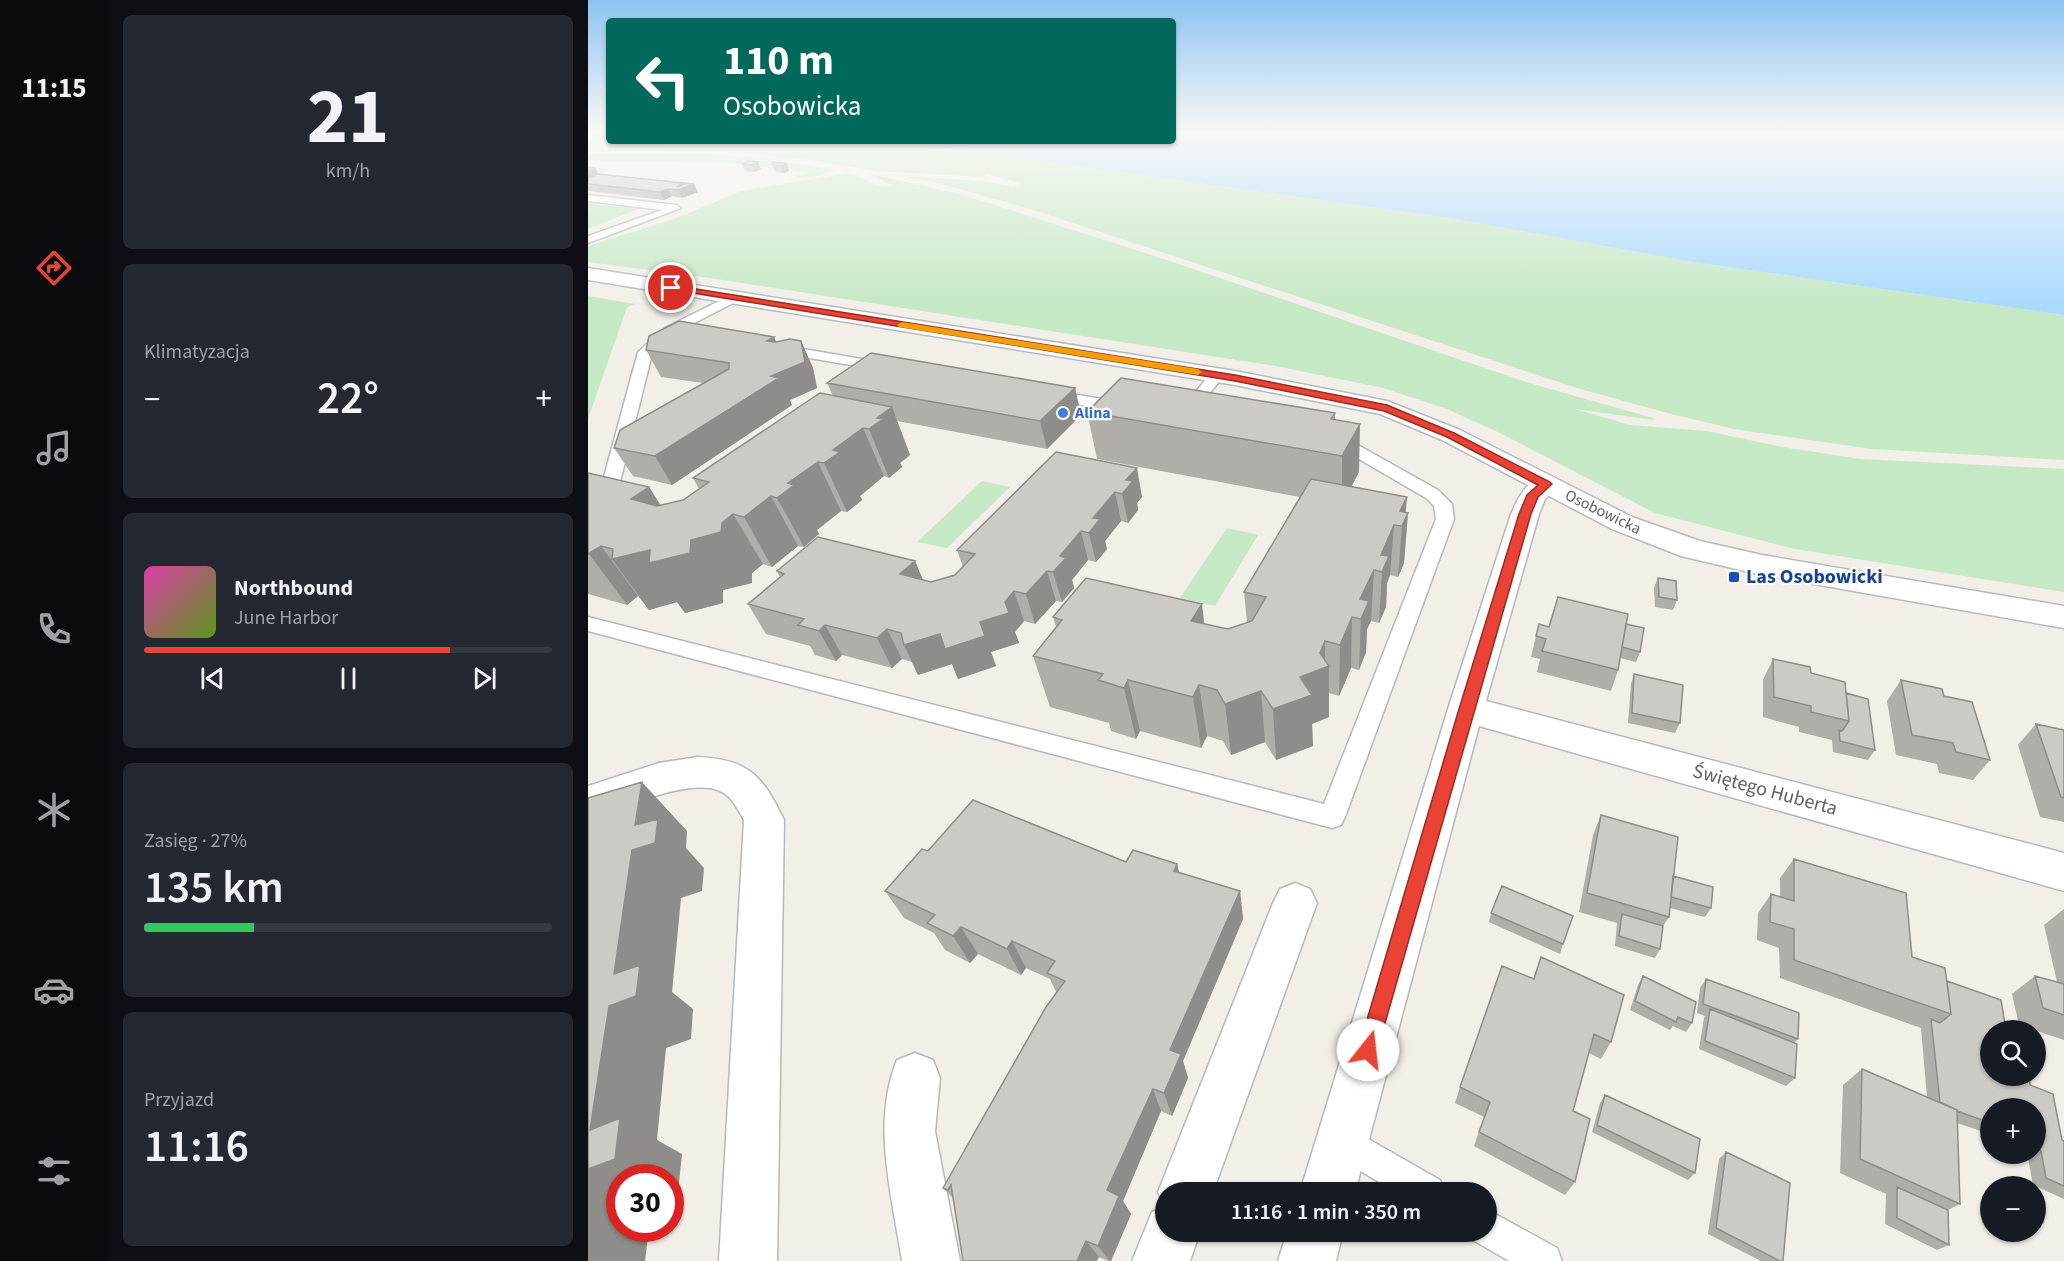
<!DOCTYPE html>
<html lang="pl">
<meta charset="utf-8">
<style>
:root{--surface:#171b24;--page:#242831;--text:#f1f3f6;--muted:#9ea1a6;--line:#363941;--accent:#ea4335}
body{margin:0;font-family:"Source Sans 3",sans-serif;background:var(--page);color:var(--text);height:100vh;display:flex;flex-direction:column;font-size:22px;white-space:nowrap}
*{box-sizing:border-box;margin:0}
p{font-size:20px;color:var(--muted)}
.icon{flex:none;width:33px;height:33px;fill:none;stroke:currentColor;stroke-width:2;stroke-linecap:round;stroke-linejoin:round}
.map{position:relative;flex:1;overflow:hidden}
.drawer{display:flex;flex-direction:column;gap:15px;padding:15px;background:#0d0f14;width:480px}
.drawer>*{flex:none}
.hud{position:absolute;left:18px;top:18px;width:570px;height:126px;border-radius:6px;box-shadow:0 2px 4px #0004;background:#00695c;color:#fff;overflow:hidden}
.controls{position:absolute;left:1392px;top:1020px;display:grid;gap:12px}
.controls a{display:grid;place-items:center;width:66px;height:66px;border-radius:50%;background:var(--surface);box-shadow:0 2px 4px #0004;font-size:30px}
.speed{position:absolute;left:18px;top:1164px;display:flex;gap:12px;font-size:30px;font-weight:700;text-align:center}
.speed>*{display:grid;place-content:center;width:78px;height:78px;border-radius:50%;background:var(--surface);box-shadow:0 2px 4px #0004;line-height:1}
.speed .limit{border:9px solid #d22;background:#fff;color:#111}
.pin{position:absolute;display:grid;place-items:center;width:51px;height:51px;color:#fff;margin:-26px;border:3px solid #fff;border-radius:50%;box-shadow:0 2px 6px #0007}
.me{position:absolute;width:66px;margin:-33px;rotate:16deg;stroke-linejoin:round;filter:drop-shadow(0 0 4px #0008)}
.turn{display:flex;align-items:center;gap:21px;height:126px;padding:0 18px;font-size:27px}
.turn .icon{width:78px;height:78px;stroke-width:2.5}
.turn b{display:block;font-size:42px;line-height:51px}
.big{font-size:45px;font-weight:600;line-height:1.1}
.drawer .card{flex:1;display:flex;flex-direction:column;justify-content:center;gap:9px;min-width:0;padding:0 21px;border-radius:9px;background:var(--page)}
.drawer .dial{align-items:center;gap:0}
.dial b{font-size:78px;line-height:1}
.song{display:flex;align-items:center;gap:18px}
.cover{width:72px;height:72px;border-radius:9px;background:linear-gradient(135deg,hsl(320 70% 55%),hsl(90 70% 35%))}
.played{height:6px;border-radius:3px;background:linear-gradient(90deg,var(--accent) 75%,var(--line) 75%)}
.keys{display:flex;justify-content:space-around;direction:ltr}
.heat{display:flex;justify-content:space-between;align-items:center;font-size:33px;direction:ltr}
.charge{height:9px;border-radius:4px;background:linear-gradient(90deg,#34c759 27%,var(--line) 0)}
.trip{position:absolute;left:567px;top:1182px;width:342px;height:60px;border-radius:30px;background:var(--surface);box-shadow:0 2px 4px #0004;font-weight:600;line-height:60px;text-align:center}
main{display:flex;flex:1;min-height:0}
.dock{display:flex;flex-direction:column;width:108px;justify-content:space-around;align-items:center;background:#090b0e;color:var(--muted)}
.dock .icon{width:42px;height:42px}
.dock .selected{color:var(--accent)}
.dock b{font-size:27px;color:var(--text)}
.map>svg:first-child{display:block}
.green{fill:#c5e8c5}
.water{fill:#aadaff}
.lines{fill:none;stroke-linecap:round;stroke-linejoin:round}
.lane-casing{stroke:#b5b8bc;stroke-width:3}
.street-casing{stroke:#b5b8bc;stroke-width:3}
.secondary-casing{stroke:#b6babf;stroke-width:3}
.lane{fill:#fff;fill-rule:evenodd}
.street{fill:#fff;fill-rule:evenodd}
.secondary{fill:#fff;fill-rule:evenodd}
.wall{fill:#afaea9}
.shaded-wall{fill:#8f8d8a}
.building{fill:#cccac5;stroke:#8f8d8a;stroke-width:1.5}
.route{fill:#ea4335;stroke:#982c22;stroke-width:1.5}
.slow{fill:#f59e0b}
.shop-dot{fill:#3f7fe0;stroke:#fff;stroke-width:2}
.transit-dot{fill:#1a4fb4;stroke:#fff;stroke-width:2}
.labels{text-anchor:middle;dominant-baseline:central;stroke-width:4.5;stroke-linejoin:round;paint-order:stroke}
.far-shop-label{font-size:16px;font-weight:bold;fill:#366cbe;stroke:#fff;text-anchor:start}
.far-street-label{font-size:16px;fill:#5f6368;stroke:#fff}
.transit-label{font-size:20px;font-weight:bold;fill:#164399;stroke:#fff;text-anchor:start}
.street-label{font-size:20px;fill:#5f6368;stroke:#fff}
</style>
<main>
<nav class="dock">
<b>11:15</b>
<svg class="icon selected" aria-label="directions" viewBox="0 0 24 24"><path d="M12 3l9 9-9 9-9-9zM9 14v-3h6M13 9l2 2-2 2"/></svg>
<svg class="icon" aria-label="music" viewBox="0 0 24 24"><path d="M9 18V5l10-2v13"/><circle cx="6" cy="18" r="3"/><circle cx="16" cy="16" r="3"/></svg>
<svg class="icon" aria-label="phone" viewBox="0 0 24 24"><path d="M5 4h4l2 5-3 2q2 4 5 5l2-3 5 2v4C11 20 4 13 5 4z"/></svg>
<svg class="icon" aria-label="climate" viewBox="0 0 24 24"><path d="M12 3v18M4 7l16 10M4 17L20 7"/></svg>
<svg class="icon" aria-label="car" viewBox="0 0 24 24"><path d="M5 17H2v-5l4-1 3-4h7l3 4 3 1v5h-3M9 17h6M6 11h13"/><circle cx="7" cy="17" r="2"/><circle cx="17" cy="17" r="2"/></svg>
<svg class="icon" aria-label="filters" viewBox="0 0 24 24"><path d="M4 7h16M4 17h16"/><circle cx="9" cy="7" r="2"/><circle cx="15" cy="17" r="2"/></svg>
</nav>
<section class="drawer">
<div class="card dial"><b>21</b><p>km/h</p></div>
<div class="card"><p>Klimatyzacja</p>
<div class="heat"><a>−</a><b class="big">22°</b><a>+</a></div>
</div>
<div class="card">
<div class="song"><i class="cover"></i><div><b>Northbound</b><p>June Harbor</p></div></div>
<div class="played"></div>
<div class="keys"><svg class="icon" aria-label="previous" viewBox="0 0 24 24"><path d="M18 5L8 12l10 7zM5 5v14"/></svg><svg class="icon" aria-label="pause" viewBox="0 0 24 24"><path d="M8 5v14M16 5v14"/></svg><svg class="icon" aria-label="next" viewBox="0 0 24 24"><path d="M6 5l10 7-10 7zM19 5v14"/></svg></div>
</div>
<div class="card"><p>Zasięg · 27%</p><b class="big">135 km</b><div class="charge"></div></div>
<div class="card"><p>Przyjazd</p><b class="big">11:16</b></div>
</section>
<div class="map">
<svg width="1476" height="1261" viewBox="0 0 1476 1261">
<rect width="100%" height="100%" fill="#f1efe8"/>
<!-- green -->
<path class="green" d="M0,131H21V141H309L861,218L1098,261L1476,315V460L1284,449L1146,429L1083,414L989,388L439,208L350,183L311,176L394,181L425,187L433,183L397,174V177L288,171L215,159L139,152L0,151Z
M112,153L180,159L243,169C234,177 216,179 205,177L222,173L135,162L0,161V154Z
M261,173L294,187L304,185L282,174L367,193L410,206L579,260L941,383L1065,418L1066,420L987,409L1042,425L1119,431L1194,447L1272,459L1476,469V592L1207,549L1067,513L912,433L859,409L795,388L688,366L122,278L0,262V246L89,218L153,191Z
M0,203L50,209L0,229Z
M0,296L47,304L39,307L0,419Z
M394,481L422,487L359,548L329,542Z
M639,528L670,535L627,606L592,598Z"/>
<!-- water -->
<path class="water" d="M585,131H1476V315L1098,261L861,218L309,141H585Z"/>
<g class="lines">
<defs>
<path id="lane" d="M0,195L88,205L93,208L0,243V236L74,210L0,201Z
M145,294L149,295L151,298L149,301L95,329L97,332L95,335H85L64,354L27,502L24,506L0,516V504L10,499L50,352L77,328Z
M192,345L297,363L304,367L297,371L187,352L185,349L187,346Z
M629,371L634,372L636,375L634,378L603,416H593L590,413L593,410L624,372Z
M461,390L537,403L545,408L537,413L456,398L453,395L456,392Z
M745,439L768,444L850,490L864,504L866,519L757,817L753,825L744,828L0,631V617L736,804L848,519L846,506L838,498L757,451L739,447L737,444Z
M754,1124L852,1180L857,1192H808L742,1153L737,1141L742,1129Z
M898,1209L969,1248L974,1261H921L885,1240L882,1232H898Z"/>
<path id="street" d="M958,476L968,478L972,484L957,499L951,514L898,701L1476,853V891L891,726L767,1192H712L860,709L923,514C931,496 938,481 958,476Z
M110,757C160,759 175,776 196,820L189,1261H131L156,820C150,810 144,796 132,791C102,777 30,809 0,820V786L71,763Z
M707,883L722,889L729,903L625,1192H578V1232H612L602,1261H544L564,1212L577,1207L570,1192L685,903L692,889Z
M327,1053L345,1060L352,1078L347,1131L372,1261H314C304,1195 283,1124 309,1060Z
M699,1232H755L748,1261H690Z"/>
<path id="secondary" d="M0,268L647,371L799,401L872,430L1044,517L1112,541L1174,555L1476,606V628L1174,575L1093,556L1024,529L854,440L792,414L647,385L0,280Z"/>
</defs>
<!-- lane casing -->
<use href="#lane" class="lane-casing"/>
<!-- street casing -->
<use href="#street" class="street-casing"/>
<!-- secondary casing -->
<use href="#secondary" class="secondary-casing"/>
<!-- lane -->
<use href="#lane" class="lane"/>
<!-- street -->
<use href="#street" class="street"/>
<!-- secondary -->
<use href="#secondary" class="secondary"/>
</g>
<!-- wall -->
<path class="wall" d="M161,161L173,169L167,172L157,171L154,164Z
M185,162L201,171L196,173L187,172L184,164Z
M0,166L7,167L10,174L95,183L110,192L94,198L84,196L76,200L0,191Z
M213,341L225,368L229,388L202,400L204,405L84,485L45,476L26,448L115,383L73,377L58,350L189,342Z
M239,383L487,388L493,415L459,449L309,421L322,455L312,463L314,467L301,478L296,476L272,496L274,500L259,512L253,511L229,530L231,534L216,547L210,546L184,567L175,564L164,573V583L135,590V603L97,613L89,602L61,610L50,596L39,605L0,594V473L73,505L95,500L111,489L105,478L245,396Z
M499,412L747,413V420L771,472L763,487L819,497L817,512L820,513L816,563L810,577L802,575L799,583L798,607L791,623L783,621L779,629L778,652L771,670L763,668L751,696L741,693V717L724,724L725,746L688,760L677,742L643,755L635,741L619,736L613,748L552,731L548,739L523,731L521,723L462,707L445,656L468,627L465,617L616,624L640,629L659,623L656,592L712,497L509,459Z
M468,452L554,497L549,503L550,510L540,523L533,521L517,541L519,549L508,562L500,560L484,580L486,588L474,602L468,601L447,624L436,621L427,632L431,643L403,652L408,666L370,679L364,664L330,675L324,662L314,659L304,668L254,655L248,661L227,655L222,646L178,634L160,604L192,577L189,571L327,561L335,580L343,582L367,575L375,567L369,550Z
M1070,578L1089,600L1085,610L1067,607L1066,588Z
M1038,624L1052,652L1048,662L1032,658L1030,670L1023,691L949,672L952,659L943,657L948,636L961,627Z
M1185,659L1223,673L1258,693L1287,750L1280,760L1245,752L1244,740L1211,732V727L1175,717V680Z
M1046,674L1092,723L1087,733L1040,723L1043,684Z
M1313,680L1356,696L1402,760L1385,780L1351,773L1349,764L1308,755L1299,701Z
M1448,724L1476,730V822L1452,817L1430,745Z
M1013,815L1123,908L1117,917L1082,908L1081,917L1075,926L1072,949L1067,958L1027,946L1029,923L991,912L1005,835Z
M340,851L589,864L591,873L652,891L655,919L595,1061L600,1078L584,1116L573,1111L535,1201L543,1214L523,1261H520L364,1197L355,1188L468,992L462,979L438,968L433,975L390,954L382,963L357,950L346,933L316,918L297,891Z
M1206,859L1324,957L1359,981L1402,1030L1442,1085L1474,1140L1476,1141V1199L1445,1185L1440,1158L1429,1154H1448V1108H1402V1142L1397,1140L1396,1132L1369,1123L1372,1204L1360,1210L1361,1245L1349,1250L1297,1224L1298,1194L1252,1173L1255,1085L1274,1069L1339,1097L1333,1028L1192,978L1191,948L1169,940L1170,913L1183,894L1192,897V878Z
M1476,909V1040L1431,1025L1424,994L1447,976L1469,982L1456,925Z
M903,913L975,944L972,954L901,922Z
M953,957L1023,1042L1013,1059L1001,1053L985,1111L987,1182L977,1195L886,1146L896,1117L867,1103L872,1087L945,979Z
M1055,976L1104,1023L1098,1032L1085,1026L1082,1030L1042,1010L1050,985Z
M1118,979L1210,1039L1206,1043L1207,1078L1198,1086L1111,1049L1116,1018L1117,1016L1109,1013L1112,988Z
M1017,1095L1107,1173L1100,1180L1004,1132L1012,1103Z
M1138,1152L1195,1261H1173L1120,1234L1131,1159Z"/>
<!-- shaded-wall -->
<path class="shaded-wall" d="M170,162L173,169L167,172L164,165Z
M199,164L201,171L196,173L193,166Z
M7,167L14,181L0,184V169Z
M95,183L97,188L106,184L110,192L94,198L89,187Z
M80,189L84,196L76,200L72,192Z
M186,337L198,363L179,341Z
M213,341L225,368L229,388L202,400L204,405L84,485L67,456L183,376Z
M487,388L493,415L459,449L452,421Z
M304,407L322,455L312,463L314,467L301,478L281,429L289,418Z
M772,424L771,472L754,505V456Z
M275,428L296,476L272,496L274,500L259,512L236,463L245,450Z
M230,462L253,511L229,530L231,534L216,547L189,498L200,483Z
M549,468L554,497L549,503L550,510L540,523L534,494L538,480Z
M61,487L93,537L43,499Z
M527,492L533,521L517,541L519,549L508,562L501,533L505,518Z
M183,496L210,546L184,567L156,517Z
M819,497L817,520L820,513L816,563L810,577L814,526L812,511Z
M145,514L175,564L164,573V583L135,590V603L97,613L89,602L61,610L24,559L103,540L134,523Z
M806,525L802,575L799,583L798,607L791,623L794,572L793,555Z
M493,531L500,560L484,580L486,588L474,602L465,572L472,556Z
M13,546L50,596L39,605L1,554Z
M327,561L339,590L312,574Z
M786,570L783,621L779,629L778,652L771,670L773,619L772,599Z
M459,571L468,601L447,624L438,594Z
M426,591L436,621L427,632L431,643L403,652L408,666L370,679L364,664L330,675L316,645L392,622L417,602Z
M614,604L620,655L603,621Z
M764,617L763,668L751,696L752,645Z
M237,625L254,655L248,661L231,631Z
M299,629L314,659L304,668L289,638Z
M737,641V668L741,666V717L724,724L725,746L688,760L685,709L732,653Z
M540,680L552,731L548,739L536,688Z
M611,685L619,736L613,748L605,697Z
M673,691L677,742L643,755L637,704Z
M54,782L99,831L98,848L116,868L114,891L93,898L84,992L105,1009L103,1039L78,1048L69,1140L94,1154L90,1192L82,1195V1178H32V1228H61L57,1261H0V1169L2,1130Z
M589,864L596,892L586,871Z
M652,891L655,919L595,1061L600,1078L584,1116L576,1093L582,1050Z
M373,927L390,954L382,963L365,936Z
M424,941L438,968L433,975L419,949Z
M565,1089L573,1111L535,1201L543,1214L523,1261H522L510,1246L519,1190Z
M498,1241L511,1257L509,1261H489Z"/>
<!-- building -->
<path class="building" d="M161,161L170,162L164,165L154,164Z
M185,162L199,164L193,166L184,164Z
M10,174L95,183L89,187L98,183L106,184L90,190L80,189L72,192L0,184V178Z
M91,321L186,337L179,341L188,342L202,339L213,341L217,362L183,376L191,378L67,456L26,448L32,430L141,369V363L58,350L61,336Z
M283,353L487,388L452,421L239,383Z
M533,378L747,413L743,419L772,424L754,456L499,412Z
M232,393L304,407L289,418L295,419L281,429L275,428L245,450L252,452L236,463L230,462L200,483L206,485L189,498L183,496L156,517L145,514L134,523L133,532L103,540L102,553L61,563L62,550L24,559L25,549L13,546L0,554V473L61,487L43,499L69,506L95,500L121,482L105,478Z
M468,452L549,468L538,480L545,481L534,494L527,492L505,518L512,519L501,533L493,531L472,556L478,558L465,572L459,571L438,594L426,591L417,602L421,613L392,622L397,636L357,649L352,634L316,645L313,633L299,629L289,638L237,625L231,631L210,625L216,619L160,604L196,574L189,571L230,537L327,561L312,574L343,582L367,575L387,554L369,550Z
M723,479L819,497L812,511L820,513L814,526L806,525L793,555L801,556L794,572L786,570L772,599L781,601L773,619L764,617L752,645L737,641L732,653L741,666L712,677L724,695L685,709L673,691L637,704L629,690L611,685L605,697L540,680L536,688L510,680L515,674L445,656L474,620L465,617L498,578L614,604L603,621L640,629L664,621L678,597L656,592Z
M1070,578L1088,581L1089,600L1071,597Z
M970,597L1040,614L1030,670L954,651L958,639L948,636L951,624L961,627Z
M1038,624L1056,628L1052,652L1034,647Z
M1185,659L1222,667L1223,673L1257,682L1261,721L1223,712V706L1186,697Z
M1046,674L1095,685L1092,723L1044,713Z
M1313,680L1354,689L1356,696L1384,702L1402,760L1368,752L1365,743L1324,735Z
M1258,693L1280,699L1287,750L1252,741L1251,730L1254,731L1261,721Z
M1448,724L1476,730V798L1473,797Z
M54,782L47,825L70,819L67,843L44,850L26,974L52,965L48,996L21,1006L2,1130L32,1118L27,1159L0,1169V798Z
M385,800L538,862L545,850L589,864L586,871L652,891L582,1050L593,1054L576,1093L565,1089L519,1190L531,1196L510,1246L498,1241L489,1261H375L363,1185L360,1190L355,1188L458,1007L477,981L459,973L467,961L424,941L419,949L373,927L365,936L339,923L347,915L297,891L334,849L340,851Z
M1013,815L1090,837L1081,917L999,893Z
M1206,859L1318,893L1324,957L1357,968L1363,1014L1206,960V929L1182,922L1183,894L1206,901Z
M1085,876L1125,887L1123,908L1083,897Z
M914,886L985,916L975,944L903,913Z
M1034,914L1075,926L1072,949L1031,936Z
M953,957L1036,995L1023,1042L1006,1034L985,1111L1002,1119L987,1182L891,1132L902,1102L872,1087L914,966L946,979Z
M1055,976L1108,1002L1104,1023L1090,1017L1088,1022L1047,1001Z
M1447,976L1476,984V1015L1455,1008Z
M1118,979L1211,1013L1210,1039L1115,1004Z
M1359,981L1413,1000L1418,1030H1402V1076H1441L1442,1085L1465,1094L1474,1140L1476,1141V1186L1458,1178L1453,1151L1448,1148V1108H1402V1123L1369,1111V1110L1352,1102L1343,1019L1352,1023L1363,1014Z
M1122,1009L1209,1044L1207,1078L1117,1041Z
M1274,1069L1369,1110L1372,1204L1272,1159Z
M1017,1095L1112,1139L1107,1173L1009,1125Z
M1138,1152L1202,1183L1195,1261H1192L1128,1228Z
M1309,1187L1360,1210L1361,1245L1309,1218Z"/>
<!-- sky -->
<linearGradient id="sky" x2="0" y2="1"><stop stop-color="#8fc3f1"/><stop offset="0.43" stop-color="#f9f8f5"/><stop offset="1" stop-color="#f9f8f5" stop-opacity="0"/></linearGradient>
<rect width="1476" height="308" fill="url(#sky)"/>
<!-- route -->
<path class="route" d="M83,285L647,375L799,405L866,433L962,482L964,484L950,497L943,514L787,1058L780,1061L773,1058L770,1050L871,709L931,514L939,495L950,485L859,437L796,411L647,381L80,289V286Z"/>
<!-- slow -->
<path class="slow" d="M314,322L610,369L614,372L610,375L311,327L309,325Z"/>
<!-- markers -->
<circle class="shop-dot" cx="475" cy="413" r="6"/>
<rect class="transit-dot" x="1140" y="571" width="12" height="12" rx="3"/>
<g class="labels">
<!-- far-shop labels -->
<g class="far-shop-label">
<text x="487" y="413">Alina</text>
</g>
<!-- far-street labels -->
<g class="far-street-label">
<text transform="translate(1015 512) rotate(26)">Osobowicka</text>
</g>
<!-- transit labels -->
<g class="transit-label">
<text x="1158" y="577">Las Osobowicki</text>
</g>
<!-- street labels -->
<g class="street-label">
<text transform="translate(1177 790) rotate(15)">Świętego Huberta</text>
</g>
</g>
</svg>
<div class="controls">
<a><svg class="icon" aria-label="search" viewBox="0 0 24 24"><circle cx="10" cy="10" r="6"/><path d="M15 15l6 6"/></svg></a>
<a>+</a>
<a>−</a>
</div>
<div class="speed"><div class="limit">30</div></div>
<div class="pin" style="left:83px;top:288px;background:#d93025"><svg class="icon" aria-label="arrive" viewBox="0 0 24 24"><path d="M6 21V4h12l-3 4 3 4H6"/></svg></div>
<svg class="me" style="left:780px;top:1050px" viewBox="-20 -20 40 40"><circle r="19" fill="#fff"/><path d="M0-13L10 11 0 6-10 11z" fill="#ea4335"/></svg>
<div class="trip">11:16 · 1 min · 350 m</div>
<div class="hud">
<div class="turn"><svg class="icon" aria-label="left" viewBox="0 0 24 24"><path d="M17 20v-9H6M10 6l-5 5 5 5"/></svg><div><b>110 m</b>Osobowicka</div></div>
</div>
</div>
</main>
